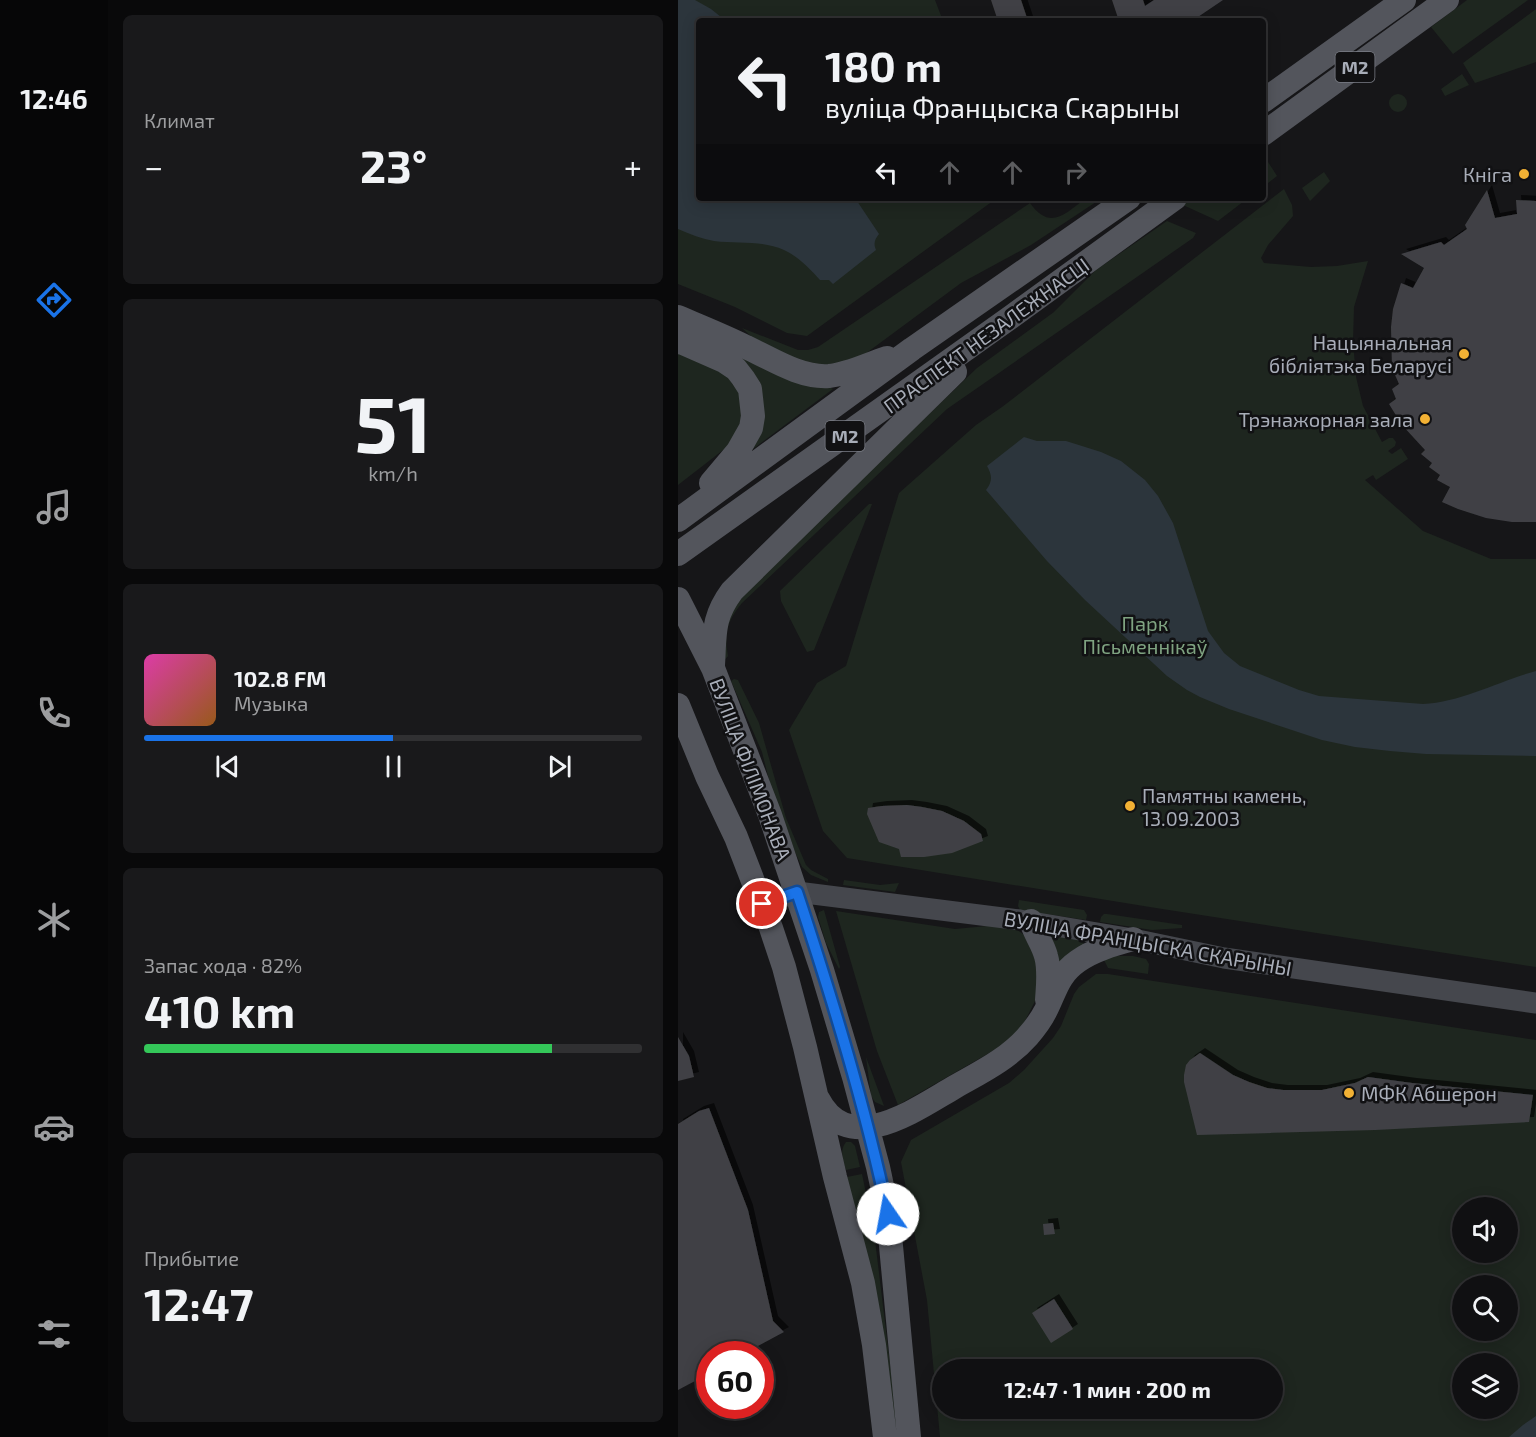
<!DOCTYPE html>
<html lang="ru">
<meta charset="utf-8">
<style>
:root{--surface:#101012;--page:#19191b;--text:#f1f3f6;--muted:#9c9d9f;--line:#303032;--accent:#1a73e8}
body{margin:0;font-family:"Exo 2",sans-serif;background:var(--page);color:var(--text);height:100vh;display:flex;flex-direction:column;font-size:22px;white-space:nowrap}
*{box-sizing:border-box;margin:0}
p{font-size:20px;color:var(--muted)}
.icon{flex:none;width:33px;height:33px;fill:none;stroke:currentColor;stroke-width:2;stroke-linecap:round;stroke-linejoin:round}
.map{position:relative;flex:1;overflow:hidden}
.sheet{display:flex;flex-direction:column;gap:15px;padding:15px;background:#09090a;width:570px}
.sheet>*{flex:none}
.hud{position:absolute;left:18px;top:18px;width:570px;height:183px;border-radius:6px;box-shadow:0 3px 15px #0003,0 0 0 2px var(--line);background:#101012;color:var(--text);overflow:hidden}
.buttons{position:absolute;left:774px;top:1197px;display:grid;gap:12px}
.buttons a{display:grid;place-items:center;width:66px;height:66px;border-radius:50%;background:var(--surface);box-shadow:0 3px 15px #0003,0 0 0 2px var(--line);font-size:30px}
.speed{position:absolute;left:18px;top:1341px;display:flex;gap:12px;font-size:30px;font-weight:700;text-align:center}
.speed>*{display:grid;place-content:center;width:78px;height:78px;border-radius:50%;background:var(--surface);box-shadow:0 3px 15px #0003,0 0 0 2px var(--line);line-height:1}
.speed .limit{border:9px solid #d22;background:#fff;color:#111}
.pin{position:absolute;display:grid;place-items:center;width:51px;height:51px;color:#fff;margin:-26px;border:3px solid #fff;border-radius:50%;box-shadow:0 2px 6px #0007}
.me{position:absolute;width:66px;margin:-33px;rotate:348deg;stroke-linejoin:round;filter:drop-shadow(0 0 4px #0008)}
.turn{display:flex;align-items:center;gap:21px;height:126px;padding:0 30px;font-size:27px}
.turn .icon{width:78px;height:78px;stroke-width:2.5}
.turn b{display:block;font-size:42px;line-height:51px}
.lanes{display:flex;align-items:center;height:57px;padding:0 30px;background:#0003;justify-content:center;gap:30px;direction:ltr}
.lanes .off{opacity:.35}
.big{font-size:45px;font-weight:700;line-height:1.1}
.sheet .card{flex:1;display:flex;flex-direction:column;justify-content:center;gap:9px;min-width:0;padding:0 21px;border-radius:9px;background:var(--page)}
.sheet .dial{align-items:center;gap:0}
.dial b{font-size:78px;line-height:1}
.song{display:flex;align-items:center;gap:18px}
.cover{width:72px;height:72px;border-radius:9px;background:linear-gradient(135deg,hsl(320 70% 55%),hsl(30 70% 35%))}
.played{height:6px;border-radius:3px;background:linear-gradient(90deg,var(--accent) 50%,var(--line) 50%)}
.keys{display:flex;justify-content:space-around;direction:ltr}
.heat{display:flex;justify-content:space-between;align-items:center;font-size:33px;direction:ltr}
.charge{height:9px;border-radius:4px;background:linear-gradient(90deg,#34c759 82%,var(--line) 0)}
.trip{position:absolute;left:254px;top:1359px;width:351px;height:60px;border-radius:30px;background:var(--surface);box-shadow:0 3px 15px #0003,0 0 0 2px var(--line);font-weight:700;line-height:60px;text-align:center}
main{display:flex;flex:1;min-height:0}
.dock{display:flex;flex-direction:column;width:108px;justify-content:space-around;align-items:center;background:#060607;color:var(--muted)}
.dock .icon{width:42px;height:42px}
.dock .on{color:var(--accent)}
.dock b{font-size:27px;color:var(--text)}
.map>svg:first-child{display:block}
.green{fill:#1e261f;fill-rule:evenodd}
.water{fill:#2c353c}
.building{fill:#404145;filter:url(#shadow)}
.lines{fill:none;stroke-linecap:round;stroke-linejoin:round}
.secondary{stroke:#45474d;stroke-width:21}
.primary{stroke:#53555c;stroke-width:24}
.route-casing{stroke:#114b97;stroke-width:15}
.route{stroke:#1a73e8;stroke-width:10}
.poi-dot{fill:#f2b134;stroke:#111113;stroke-width:2}
.labels{text-anchor:middle;dominant-baseline:central;stroke-width:5;stroke-linejoin:round;paint-order:stroke}
.shield{fill:#111113;stroke:#7b7e86;stroke-width:1.5}
.shield-label{font-size:18px;font-weight:bold;fill:#a8adb8}
.poi-label{font-size:20px;fill:#a8adb8;stroke:#111113;text-anchor:end}
.street-label{font-size:20px;fill:#a8adb8;stroke:#111113}
.park-label{font-size:20px;fill:#7fa381;stroke:#111113}
</style>
<main>
<nav class="dock">
<b>12:46</b>
<svg class="icon on" aria-label="directions" viewBox="0 0 24 24"><path d="M12 3l9 9-9 9-9-9zM9 14v-3h6M13 9l2 2-2 2"/></svg>
<svg class="icon" aria-label="music" viewBox="0 0 24 24"><path d="M9 18V5l10-2v13"/><circle cx="6" cy="18" r="3"/><circle cx="16" cy="16" r="3"/></svg>
<svg class="icon" aria-label="phone" viewBox="0 0 24 24"><path d="M5 4h4l2 5-3 2q2 4 5 5l2-3 5 2v4C11 20 4 13 5 4z"/></svg>
<svg class="icon" aria-label="climate" viewBox="0 0 24 24"><path d="M12 3v18M4 7l16 10M4 17L20 7"/></svg>
<svg class="icon" aria-label="car" viewBox="0 0 24 24"><path d="M5 17H2v-5l4-1 3-4h7l3 4 3 1v5h-3M9 17h6M6 11h13"/><circle cx="7" cy="17" r="2"/><circle cx="17" cy="17" r="2"/></svg>
<svg class="icon" aria-label="filters" viewBox="0 0 24 24"><path d="M4 7h16M4 17h16"/><circle cx="9" cy="7" r="2"/><circle cx="15" cy="17" r="2"/></svg>
</nav>
<section class="sheet">
<div class="card"><p>Климат</p>
<div class="heat"><a>−</a><b class="big">23°</b><a>+</a></div>
</div>
<div class="card dial"><b>51</b><p>km/h</p></div>
<div class="card">
<div class="song"><i class="cover"></i><div><b>102.8 FM</b><p>Музыка</p></div></div>
<div class="played"></div>
<div class="keys"><svg class="icon" aria-label="previous" viewBox="0 0 24 24"><path d="M18 5L8 12l10 7zM5 5v14"/></svg><svg class="icon" aria-label="pause" viewBox="0 0 24 24"><path d="M8 5v14M16 5v14"/></svg><svg class="icon" aria-label="next" viewBox="0 0 24 24"><path d="M6 5l10 7-10 7zM19 5v14"/></svg></div>
</div>
<div class="card"><p>Запас хода · 82%</p><b class="big">410 km</b><div class="charge"></div></div>
<div class="card"><p>Прибытие</p><b class="big">12:47</b></div>
</section>
<div class="map">
<svg width="858" height="1437" viewBox="0 0 858 1437">
<defs>
<filter id="shadow"><feDropShadow dx="5" dy="-5" stdDeviation="0" flood-color="#0009"/></filter>
</defs>
<rect width="100%" height="100%" fill="#161618"/>
<!-- green -->
<path class="green" d="M0,0H257L265,21H21V198H319L129,336L109,333L57,307L0,284Z
M789,0H850L775,54L753,27Z
M858,9V62L797,83L785,63Z
M784,74L791,85L767,96L763,89Z
M711 103a9 9 0 1 1 18 0a9 9 0 1 1-18 0Z
M585,154L599,176L585,187Z
M646,172L652,181L632,201L624,188Z
M606,189L614,205L615,216L590,245L583,258L586,263L633,267L659,266L690,261L676,307L675,342L678,377L685,406L704,442L711,438H715L718,442L717,446L710,451L714,454L723,448L730,459L698,480L695,475L687,480L745,531L813,559H858V967L478,908L169,858L145,831L111,730L139,683L168,666L221,493L298,425L324,407Z
M408,198H424L353,245L283,283L179,360L136,367L77,340L64,328L120,350H130L140,347L352,203C372,231 387,214 408,198Z
M515,198H570L540,221L505,205Z
M489,221L518,233L515,238L269,409L64,603C49,621 46,633 50,656L45,662L47,614L197,466L299,368L376,312L418,270Z
M0,322L144,383L155,389L63,458L86,409L0,332Z
M0,348L49,371L68,402L58,440L0,485Z
M191,504H194L136,650L129,652L103,601L102,591Z
M56,679L60,680L81,723L108,818L128,865L133,870L150,879V882L133,875L124,867L117,852L93,788L84,752L53,681Z
M166,880L202,885L221,883L217,892L165,885Z
M341,900L406,910L409,915L408,920L342,910L340,906Z
M146,910L162,967L161,969L148,943L140,917L141,912Z
M158,911L277,929L309,926H334L352,939L358,945L360,995L344,1027L327,1044L220,1105L199,1051Z
M426,914H429L504,925V928L474,930L422,922L423,917Z
M365,933L406,934L405,948L378,971Z
M434,956H455L468,959L471,964L470,974L430,968L425,958Z
M418,974H430L858,1040V1437H262L249,1300L223,1162L233,1140L331,1083L346,1070L375,1038L383,1026L396,994L401,987ZM784,1208H830V1252H784ZM784,1286H830V1330H784ZM784,1364H830V1408H784ZM264,1370H594V1408H264Z
M188,1057L206,1106L197,1102L193,1096Z
M168,1142H173L177,1146L182,1167L168,1170C165,1160 161,1151 168,1142Z
M184,1174L196,1232L221,1437H217L169,1177Z"/>
<!-- water -->
<path class="water" d="M0,0H17L33,9L48,21H21V198H177L201,234C197,239 195,243 198,250L155,284L151,280H142C132,269 121,257 106,250C84,240 60,244 36,241C24,239 12,234 0,229Z
M346,437L359,441H388L423,452L443,461L467,480L480,496L495,523L530,631L546,653L562,666L621,690L641,696L745,704C784,702 821,681 858,671V756L748,754L712,751L677,747L644,740L551,709L522,697L509,690L489,676L407,600L369,561L308,490C315,481 314,475 309,466Z
M858,1416V1437H831L845,1425Z"/>
<!-- building -->
<path class="building" d="M313,0H343L350,21H320Z
M434,0H465L467,6L476,0H545L514,21H441Z
M809,190L817,218L839,214L838,200L858,201V522H834L808,518L780,509L764,502L772,487L759,480L762,475L751,467L754,463L743,454L747,450L724,425L711,404L718,399L714,389L721,384L714,368L713,327L715,309L723,283L735,288L746,268L723,254L763,242L766,245L789,229L787,225Z
M229,805L244,807L264,811L286,821L303,834L305,841L274,853L246,857H223L221,849L201,842L189,814L190,808L204,806Z
M0,1037L11,1056L16,1077L0,1081Z
M522,1053L555,1075L571,1082L589,1088L605,1090H644L677,1083L690,1077L734,1083L855,1095L851,1122L697,1130L519,1135L506,1082V1075L508,1065L512,1060Z
M31,1108L70,1210L95,1321L106,1332L65,1354H32V1373L0,1390V1124L21,1111Z
M375,1223L377,1234L366,1235L365,1224Z
M376,1299L395,1329L373,1343L354,1313Z"/>
<g class="lines">
<!-- secondary -->
<path class="secondary" d="M84,904L119,892L342,920L455,939L546,958L858,1003"/>
<!-- primary -->
<path class="primary" d="M585,101L726,0
M585,134L769,0
M0,317C23,327 46,336 68,347C94,359 122,378 151,376C171,374 190,364 209,358
M0,342L5,343L46,361L58,369L65,378L72,389L75,416L73,428L60,451L33,483
M0,520L234,349L451,198
M0,554L333,317L497,198
M0,599L35,668L92,815L144,970L176,1077L200,1167L210,1214L231,1437
M35,665C37,634 34,618 54,591L277,372
M0,705L29,776L58,837L93,928L106,967L127,1047L157,1177L185,1283L196,1345L207,1437
M353,921C357,934 365,944 368,956C372,970 370,985 369,1000
M140,1099C170,1158 237,1110 275,1088C301,1073 329,1060 350,1036C357,1028 363,1020 368,1010C378,990 380,975 400,961C415,950 437,944 455,939"/>
</g>
<g class="lines">
<defs>
<path id="route" d="M84,904L119,892C154,998 187,1105 210,1214"/>
</defs>
<!-- route casing -->
<use href="#route" class="route-casing"/>
<!-- route -->
<use href="#route" class="route"/>
</g>
<!-- markers -->
<g class="poi-dot">
<circle cx="846" cy="174" r="6"/>
<circle cx="786" cy="354" r="6"/>
<circle cx="747" cy="419" r="6"/>
<circle cx="452" cy="806" r="6"/>
<circle cx="671" cy="1093" r="6"/>
</g>
<g class="labels">
<!-- shield labels -->
<g class="shield">
<rect x="657.5" y="52" width="39" height="30" rx="4.5"/>
<rect x="147.5" y="421" width="39" height="30" rx="4.5"/>
</g>
<g class="shield-label">
<text x="677" y="67">М2</text>
<text x="167" y="436">М2</text>
</g>
<!-- poi labels -->
<g class="poi-label">
<text x="834" y="174">Кніга</text>
<text x="774" y="342">Нацыянальная<tspan x="774" dy="23">бібліятэка Беларусі</tspan></text>
<text x="735" y="419">Трэнажорная зала</text>
<text x="464" y="795" text-anchor="start">Памятны камень,<tspan x="464" dy="23">13.09.2003</tspan></text>
<text x="683" y="1093" text-anchor="start">МФК Абшерон</text>
</g>
<!-- street labels -->
<g class="street-label">
<text transform="translate(308 335) rotate(-36)">ПРАСПЕКТ НЕЗАЛЕЖНАСЦІ</text>
<text transform="translate(73 769) rotate(69)">ВУЛІЦА ФІЛІМОНАВА</text>
<text transform="translate(470 943) rotate(10)">ВУЛІЦА ФРАНЦЫСКА СКАРЫНЫ</text>
</g>
<!-- park labels -->
<g class="park-label">
<text x="467" y="623">Парк<tspan x="467" dy="23">Пісьменнікаў</tspan></text>
</g>
</g>
</svg>
<div class="buttons">
<a><svg class="icon" aria-label="sound" viewBox="0 0 24 24"><path d="M4 9h4l5-4v14l-5-4H4zM17 9q2 3 0 6"/></svg></a>
<a><svg class="icon" aria-label="search" viewBox="0 0 24 24"><circle cx="10" cy="10" r="6"/><path d="M15 15l6 6"/></svg></a>
<a><svg class="icon" aria-label="layers" viewBox="0 0 24 24"><path d="M12 4l9 5-9 5-9-5zM3 14l9 5 9-5"/></svg></a>
</div>
<div class="speed"><div class="limit">60</div></div>
<div class="pin" style="left:84px;top:904px;background:#d93025"><svg class="icon" aria-label="arrive" viewBox="0 0 24 24"><path d="M6 21V4h12l-3 4 3 4H6"/></svg></div>
<svg class="me" style="left:210px;top:1214px" viewBox="-20 -20 40 40"><circle r="19" fill="#fff"/><path d="M0-13L10 11 0 6-10 11z" fill="#1a73e8"/></svg>
<div class="trip">12:47 · 1 мин · 200 m</div>
<div class="hud">
<div class="turn"><svg class="icon" aria-label="left" viewBox="0 0 24 24"><path d="M17 20v-9H6M10 6l-5 5 5 5"/></svg><div><b>180 m</b>вуліца Францыска Скарыны</div></div>
<div class="lanes"><svg class="icon" aria-label="left" viewBox="0 0 24 24"><path d="M17 20v-9H6M10 6l-5 5 5 5"/></svg><svg class="icon off" aria-label="ahead" viewBox="0 0 24 24"><path d="M12 20V5M6 11l6-6 6 6"/></svg><svg class="icon off" aria-label="ahead" viewBox="0 0 24 24"><path d="M12 20V5M6 11l6-6 6 6"/></svg><svg class="icon off" aria-label="right" viewBox="0 0 24 24"><path d="M7 20v-9h11M14 6l5 5-5 5"/></svg></div>
</div>
</div>
</main>
